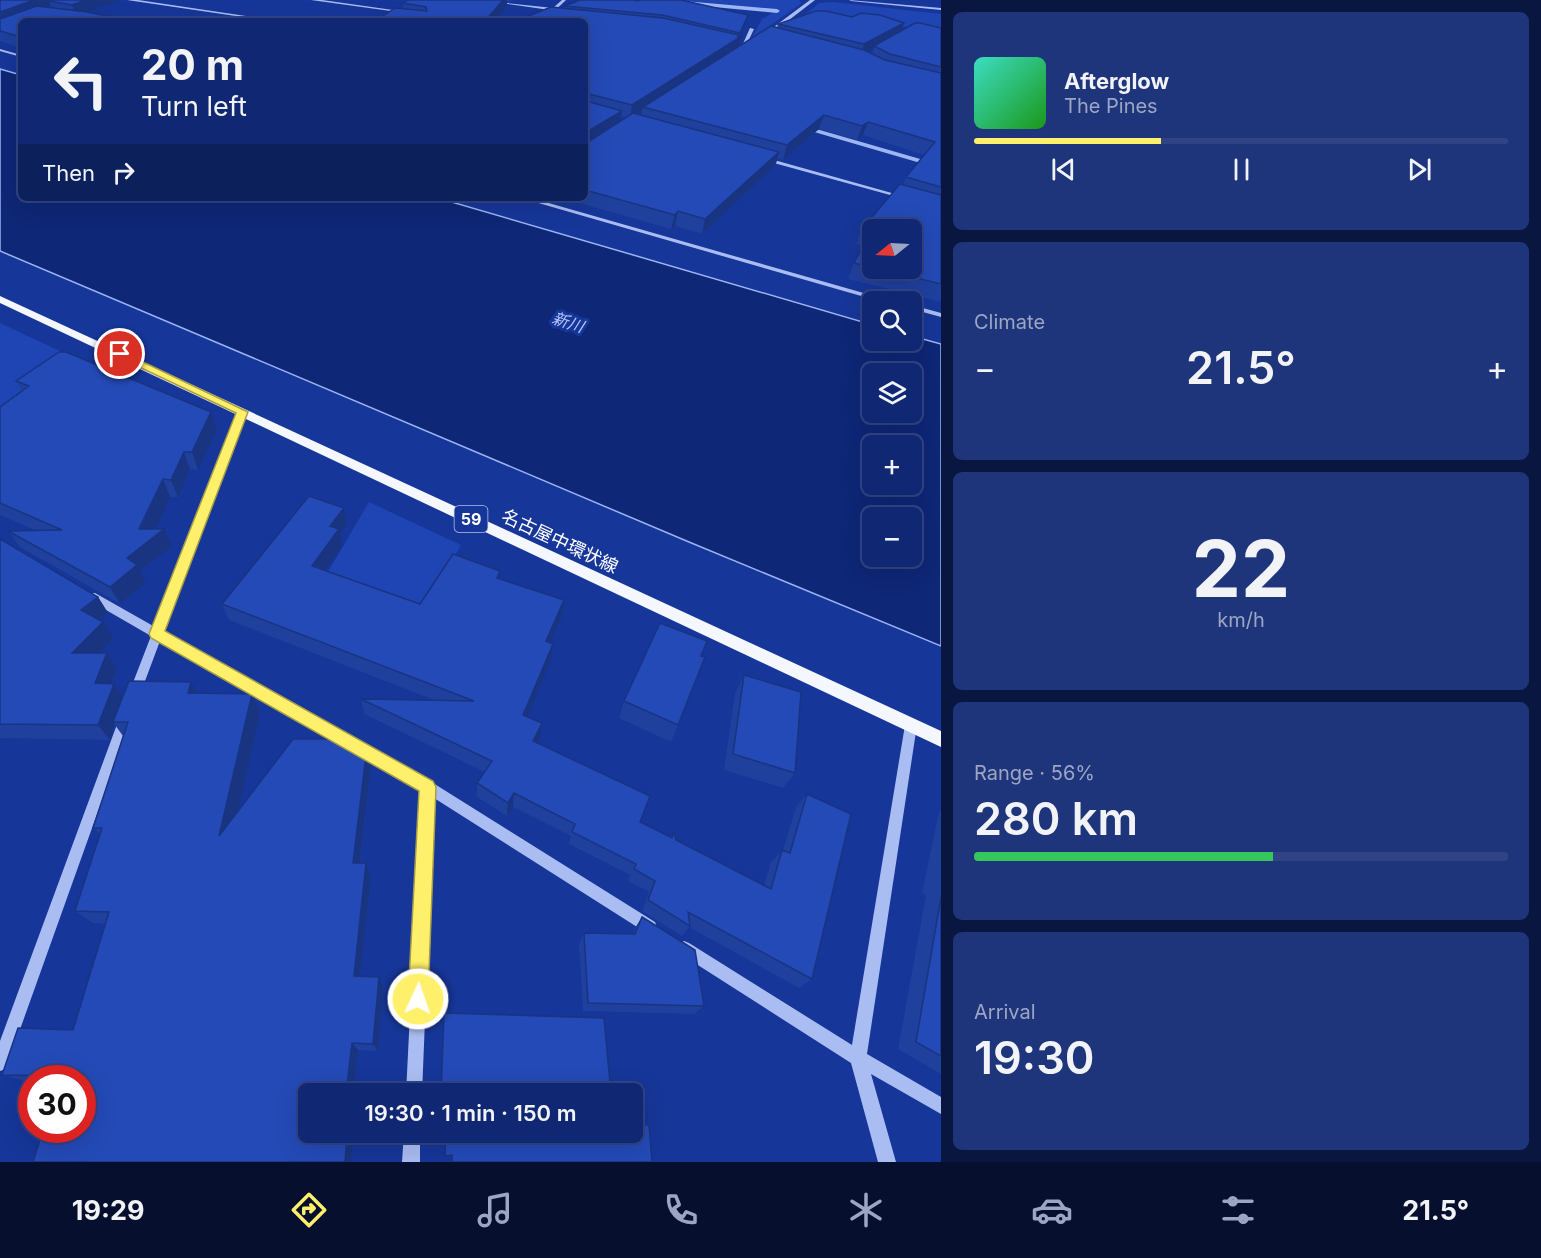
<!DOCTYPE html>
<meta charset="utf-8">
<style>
:root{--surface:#102873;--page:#1e347b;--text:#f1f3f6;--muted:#9ca6c4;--line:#304485;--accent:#fff06b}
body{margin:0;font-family:Inter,"Noto Sans JP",sans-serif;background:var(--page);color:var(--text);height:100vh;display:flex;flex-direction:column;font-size:22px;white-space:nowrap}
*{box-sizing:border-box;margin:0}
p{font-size:20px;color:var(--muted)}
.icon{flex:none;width:33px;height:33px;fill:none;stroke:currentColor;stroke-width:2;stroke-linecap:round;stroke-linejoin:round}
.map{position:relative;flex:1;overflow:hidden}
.sheet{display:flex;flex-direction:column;gap:12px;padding:12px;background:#09163f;width:600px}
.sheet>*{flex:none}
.top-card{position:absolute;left:18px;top:18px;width:570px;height:183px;border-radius:9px;box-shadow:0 6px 24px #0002,0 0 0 2px var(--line);background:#102873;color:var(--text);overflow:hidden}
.needle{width:39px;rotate:252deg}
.controls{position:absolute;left:862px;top:219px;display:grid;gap:12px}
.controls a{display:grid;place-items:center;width:60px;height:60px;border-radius:9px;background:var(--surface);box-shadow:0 6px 24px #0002,0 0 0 2px var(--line);font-size:30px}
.speed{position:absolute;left:18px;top:1065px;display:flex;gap:12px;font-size:30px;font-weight:700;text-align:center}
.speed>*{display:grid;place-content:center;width:78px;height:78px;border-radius:50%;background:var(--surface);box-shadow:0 6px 24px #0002,0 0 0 2px var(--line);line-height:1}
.speed .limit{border:9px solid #d22;background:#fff;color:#111}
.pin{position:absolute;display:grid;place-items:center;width:51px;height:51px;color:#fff;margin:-26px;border:3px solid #fff;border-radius:50%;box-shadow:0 2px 6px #0007}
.me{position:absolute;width:66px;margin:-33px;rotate:3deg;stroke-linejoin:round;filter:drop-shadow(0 0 4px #0008)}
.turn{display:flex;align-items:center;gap:21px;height:126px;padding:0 24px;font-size:27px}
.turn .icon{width:78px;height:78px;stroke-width:2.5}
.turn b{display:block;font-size:42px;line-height:51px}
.then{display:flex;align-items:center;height:57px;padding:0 24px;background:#0003;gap:12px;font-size:22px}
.big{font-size:45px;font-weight:600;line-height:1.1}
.sheet .widget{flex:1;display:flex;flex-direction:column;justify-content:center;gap:9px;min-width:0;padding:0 21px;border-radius:9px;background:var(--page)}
.sheet .dial{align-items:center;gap:0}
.dial b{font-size:78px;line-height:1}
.song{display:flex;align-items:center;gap:18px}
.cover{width:72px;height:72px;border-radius:9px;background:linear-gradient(135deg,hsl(170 70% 55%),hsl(120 70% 35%))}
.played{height:6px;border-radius:3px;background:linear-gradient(90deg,var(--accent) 35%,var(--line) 35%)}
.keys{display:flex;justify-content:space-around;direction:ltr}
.heat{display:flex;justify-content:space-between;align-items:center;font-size:33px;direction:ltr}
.charge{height:9px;border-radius:4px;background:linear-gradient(90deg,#34c759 56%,var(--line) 0)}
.trip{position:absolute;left:298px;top:1083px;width:345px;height:60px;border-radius:9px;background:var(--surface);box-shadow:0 6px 24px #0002,0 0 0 2px var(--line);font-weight:600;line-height:60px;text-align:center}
.tabs{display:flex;height:96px;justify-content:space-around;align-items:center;background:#06102e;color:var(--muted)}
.tabs .icon{width:42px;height:42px}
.tabs .active{color:var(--accent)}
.tabs b{font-size:27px;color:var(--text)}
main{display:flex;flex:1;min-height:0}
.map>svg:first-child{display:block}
.green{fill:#1e45b3}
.water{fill:#0e2776;stroke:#9cb5f5;stroke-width:1.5;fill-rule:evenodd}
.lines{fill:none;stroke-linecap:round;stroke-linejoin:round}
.stream{fill:#9cb5f5;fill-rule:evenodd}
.minor{fill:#aabdf2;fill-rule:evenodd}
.major{fill:#f5f7ff;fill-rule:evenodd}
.wall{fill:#1f409d;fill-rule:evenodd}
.shaded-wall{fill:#193480}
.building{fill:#244ab7;stroke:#193480;stroke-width:1.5}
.route{fill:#fff06b;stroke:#a69c46;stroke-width:1.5}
.labels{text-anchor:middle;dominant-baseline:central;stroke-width:6;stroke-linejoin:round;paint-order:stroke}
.far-water-label{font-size:16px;font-style:italic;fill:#b6c8f9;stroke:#163699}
.shield{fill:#163699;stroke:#b9c3e0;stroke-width:1.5}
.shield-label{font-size:16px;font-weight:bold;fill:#fff}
.street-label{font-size:18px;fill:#fff;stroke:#163699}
</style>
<main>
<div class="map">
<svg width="941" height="1162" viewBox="0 0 941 1162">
<rect width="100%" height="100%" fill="#163699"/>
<!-- green -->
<path class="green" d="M646,0H799L802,3L751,39L762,19L776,11Z
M834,2L941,14V31L805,15L819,3Z
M0,323L77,359L0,427Z
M369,502L461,545L421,614L326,575Z"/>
<!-- water -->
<path class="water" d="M0,69L21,75V198H438L873,325V340H912V336L941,344V646L689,542L0,251ZM873,374H912V412H873ZM873,446H912V484H873ZM873,518H912V556H873Z"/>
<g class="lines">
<!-- stream -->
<path class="stream" d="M684,1L777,9L780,11L777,13L682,4Z
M799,124L941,165V169L797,127Z"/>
<!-- minor -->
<path class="minor" d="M127,0H138L280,21H269Z
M311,0H322L400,11L398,12Z
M479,0L553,8L562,0H566C554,12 543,21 525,21L546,14L550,10Z
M810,0H815L767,37H763V35Z
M849,0L941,8V10L851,1Z
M750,28L754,29L746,46H742Z
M0,49L21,55V57L0,51Z
M763,158H767L906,197L901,198L763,160Z
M521,198H531L895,302H882Z
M912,305L941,313V317L912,309Z
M242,409L246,412L164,632L433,783L655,922L657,927L655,932L650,934L645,932L434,798L422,1094H406L421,790L160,641L139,697L135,698L131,697L129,693L151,636L87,599L86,596L87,593H95L155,627L238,412Z
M125,714L129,715L131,719L8,1063L6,1069L0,1071V1041L119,719L121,715Z
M911,720L915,721L917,725L867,1054L941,1097V1114L871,1074L896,1162H878L851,1063L679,953L677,948L679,943L684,941L689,943L852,1045L905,725L907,721Z
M404,1132H420V1162H402Z"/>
<!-- major -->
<path class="major" d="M0,296L941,731V747L0,303Z"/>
</g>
<!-- wall -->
<path class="wall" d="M0,0H121L88,12L21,21V48L0,41Z
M408,0H512L511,1H507V6L495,21H376L403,9V3Z
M565,6L748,15L746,22L740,36H742L740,46L777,28L778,24L901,31L941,28V302L848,279L854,263L863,246L856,244L862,229L903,184L906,177L924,155L863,135L857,140L819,129L783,160L778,158L775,166L702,234L675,226L671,229L561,198H585V21L565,9ZM874,47L872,54L867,51ZM642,111L641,115L637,114ZM622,116L626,118L621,121ZM873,230L912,268H873Z
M16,381L211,412L217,430L198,470L190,469L178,497H170L155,529H164L172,546L140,571L146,582L120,604L20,547L8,531L35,530L0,515V407L22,391Z
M344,508L347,525L340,534L343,546L325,571L420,604L500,579L564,600L562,616L550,643L551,660L527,716L540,738L537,743L640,822L671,838L674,832L676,840L764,885L771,862L782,850H783L796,807L807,794L812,979L799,988L689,927L682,936L642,911L649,892L628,881L630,875L569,844L571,836L513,807L507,816L477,797V783L485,772L364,714L361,699L434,700L229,620L222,604Z
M0,539L98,597L108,613L100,620L103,622L114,638L99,653H107L117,669L112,684H114L123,696L129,681L191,682L198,694H252L260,713L238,810L293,739H354L367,747L371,764L360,863H366L371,877L360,977H379L383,987L378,1051L358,1050L353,1094H309V1132H349L348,1135L353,1137L351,1162H33L43,1130H82V1078H32V1081H25L2,1075L18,1028L73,1030L105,924L93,923L75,911L100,834L93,828L123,736L115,725L110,740L0,738Z
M701,656L678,725L671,742L619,718L624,701Z
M744,675L795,773L783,788L724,770L735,693Z
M941,810V1074L898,1049L926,895L922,893L939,812Z
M642,917L704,1006L694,1014L583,1011L579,944L584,933L633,934L635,928Z
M439,1132H633L446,1157L445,1156V1135H440Z"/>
<!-- shaded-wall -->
<path class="shaded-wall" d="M34,0H68L49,1L51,6L0,26V12Z
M86,0H121L76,16L72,5Z
M503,0H507V6L495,21H485Z
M748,15L746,22L740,37L742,36L739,48L643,107L642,111L630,119L632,105L739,38Z
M904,23L901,32L861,55L864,44Z
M622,111L620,124L585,146V133Z
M824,115L819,129L783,160L787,145Z
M868,122L863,135L857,140L862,126Z
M779,152L775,166L702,234L705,219Z
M678,211L675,226L671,229L675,215Z
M211,412L217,430L198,470L192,452Z
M184,452L190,469L178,497L171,480Z
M163,479L170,497L151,539L164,529L172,546L140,571L146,582L120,604L110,587L127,558Z
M344,508L347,525L340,534L343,546L316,583L312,566L330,526Z
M98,597L108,613L92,627L81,610Z
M564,600L562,616L544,657L546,641Z
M103,622L114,638L84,669L72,653Z
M553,644L551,660L522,730L523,715Z
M107,653L117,669L106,699L95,683Z
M191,682L202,701L188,693Z
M114,684L125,699L113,722L115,725L110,740L98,725Z
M252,694L260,713L229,851L219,836Z
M542,723L540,738L531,755L533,741Z
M367,747L371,764L358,877L353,863Z
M514,793L513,807L507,816L508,803Z
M366,863L371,877L359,986L354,976Z
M379,977L383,987L378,1051L373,1044Z
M352,1043L358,1050L353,1094H346Z
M342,1132H349L348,1135L353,1137L351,1162H345Z"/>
<!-- building -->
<path class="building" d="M0,0H34L0,12Z
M53,0H86L72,5L49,1Z
M408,0H503L485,21H376L395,8L427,11L426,7L403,3Z
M580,0H633L638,1L641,0H681L748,15L740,33L662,15L565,6Z
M37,6L87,12L130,21H21V37L0,31V19Z
M551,7L663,18L739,35L738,37L742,36L632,105L585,93V21H516Z
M816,11H826L852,17L861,13L880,15L904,23L864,44L778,24Z
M915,23H920L941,28V67L890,54L874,46Z
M771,26L864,50L885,60L941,73V187L906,177L935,142L868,122L862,126L824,115L787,145L643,107Z
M585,93L586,101L622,111L585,133V138Z
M633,113L779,152L705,219L678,211L675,215L585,190V142H588Z
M900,184L941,195V284L877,268H912V230H873V268L854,263L871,231L862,229Z
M59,352H66L211,412L192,452H184L171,480L163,479L139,529H164L127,558L137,565L110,587L8,531L62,530L0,503V407L29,386L16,381Z
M309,496L344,508L330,526L339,529L312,566L420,604L453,554L500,571L497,578L564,600L546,641L553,644L523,715L542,723L533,741L650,796L640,822L672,838L674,832L676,840L771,889L782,850L790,853L807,794L851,814L812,979L688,912L690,926L648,900L655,881L634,869L636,864L572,832L575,824L514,793L508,803L477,783L492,761L361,699L474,701L222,604Z
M0,539L98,597L81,610L103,622L72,653H107L95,683L114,684L98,725L0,724Z
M660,623L707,641L701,656L705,657L678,725L624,701Z
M744,675L801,692L795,773L733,754Z
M129,681L191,682L188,693L252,694L219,836L293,739H354L367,747L353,863H366L354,976L379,977L373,1044L352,1043L346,1094H309V1132H342L341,1134H347L345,1162H33L43,1130H82V1078H58L59,1076L2,1075L18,1028L73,1030L109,912L75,911L102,828H93L128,722H113Z
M941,897V1056L916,1042Z
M642,917L695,950L704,1006L588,1003L584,933L635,934Z
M444,1013L604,1018L611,1094H441Z
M633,1124L649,1125L652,1162H452V1155L445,1156L446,1133H439L633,1132Z"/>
<!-- route -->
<path class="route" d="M120,351L248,412L165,631L433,781L436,787L428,999L425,1006L418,1009L411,1006L408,999L419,791L151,638L149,634L236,413L116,356V352Z"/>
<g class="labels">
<!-- far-water labels -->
<g class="far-water-label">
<text transform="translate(568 322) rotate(18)">新川</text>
</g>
<!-- shield labels -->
<rect class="shield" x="454.5" y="506" width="33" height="26" rx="4.5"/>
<g class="shield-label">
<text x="471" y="519">59</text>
</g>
<!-- street labels -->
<g class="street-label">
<text transform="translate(560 541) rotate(25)">名古屋中環状線</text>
</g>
</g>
</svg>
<div class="controls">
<a><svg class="needle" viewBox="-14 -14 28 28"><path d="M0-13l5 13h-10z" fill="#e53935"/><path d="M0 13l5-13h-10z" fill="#9ca6c4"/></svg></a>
<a><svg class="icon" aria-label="search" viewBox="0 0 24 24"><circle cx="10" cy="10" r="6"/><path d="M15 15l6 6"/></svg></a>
<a><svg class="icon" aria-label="layers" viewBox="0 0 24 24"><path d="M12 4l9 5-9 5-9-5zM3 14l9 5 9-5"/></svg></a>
<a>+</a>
<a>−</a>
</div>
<div class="speed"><div class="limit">30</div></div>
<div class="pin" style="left:120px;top:354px;background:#d93025"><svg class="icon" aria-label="arrive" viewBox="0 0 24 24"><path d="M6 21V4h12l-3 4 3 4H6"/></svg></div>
<svg class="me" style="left:418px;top:999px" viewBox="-20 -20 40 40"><circle r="17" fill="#fff06b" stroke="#fff" stroke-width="3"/><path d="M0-11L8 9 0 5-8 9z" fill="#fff"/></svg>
<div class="trip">19:30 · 1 min · 150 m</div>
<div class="top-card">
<div class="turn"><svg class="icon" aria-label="left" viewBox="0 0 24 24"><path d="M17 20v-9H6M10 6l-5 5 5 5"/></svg><div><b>20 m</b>Turn left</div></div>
<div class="then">Then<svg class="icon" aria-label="right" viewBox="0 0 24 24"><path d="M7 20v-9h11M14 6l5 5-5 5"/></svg></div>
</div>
</div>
<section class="sheet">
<div class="widget">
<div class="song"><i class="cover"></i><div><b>Afterglow</b><p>The Pines</p></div></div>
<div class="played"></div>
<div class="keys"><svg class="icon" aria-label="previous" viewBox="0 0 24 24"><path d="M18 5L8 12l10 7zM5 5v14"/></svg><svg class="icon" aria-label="pause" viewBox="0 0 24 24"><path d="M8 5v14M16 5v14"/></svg><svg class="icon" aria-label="next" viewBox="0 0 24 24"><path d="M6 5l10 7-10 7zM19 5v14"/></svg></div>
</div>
<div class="widget"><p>Climate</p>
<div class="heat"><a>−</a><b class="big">21.5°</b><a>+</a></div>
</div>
<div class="widget dial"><b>22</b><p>km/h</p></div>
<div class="widget"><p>Range · 56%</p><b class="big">280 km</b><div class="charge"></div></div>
<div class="widget"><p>Arrival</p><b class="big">19:30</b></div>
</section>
</main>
<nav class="tabs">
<b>19:29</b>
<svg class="icon active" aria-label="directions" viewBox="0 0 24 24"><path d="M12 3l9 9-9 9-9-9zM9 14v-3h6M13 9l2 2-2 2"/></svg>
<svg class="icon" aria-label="music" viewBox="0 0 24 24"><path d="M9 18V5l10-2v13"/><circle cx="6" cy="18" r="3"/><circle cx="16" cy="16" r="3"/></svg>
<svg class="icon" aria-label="phone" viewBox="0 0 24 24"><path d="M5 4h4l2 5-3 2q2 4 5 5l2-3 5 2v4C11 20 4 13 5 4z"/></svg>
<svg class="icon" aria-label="climate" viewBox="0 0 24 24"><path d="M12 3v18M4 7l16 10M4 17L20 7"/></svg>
<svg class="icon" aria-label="car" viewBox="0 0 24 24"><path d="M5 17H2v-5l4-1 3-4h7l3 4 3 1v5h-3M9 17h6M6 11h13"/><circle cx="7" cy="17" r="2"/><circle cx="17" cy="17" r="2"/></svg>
<svg class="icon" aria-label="filters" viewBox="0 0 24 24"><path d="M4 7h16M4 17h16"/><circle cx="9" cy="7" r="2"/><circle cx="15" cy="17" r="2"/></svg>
<b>21.5°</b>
</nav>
